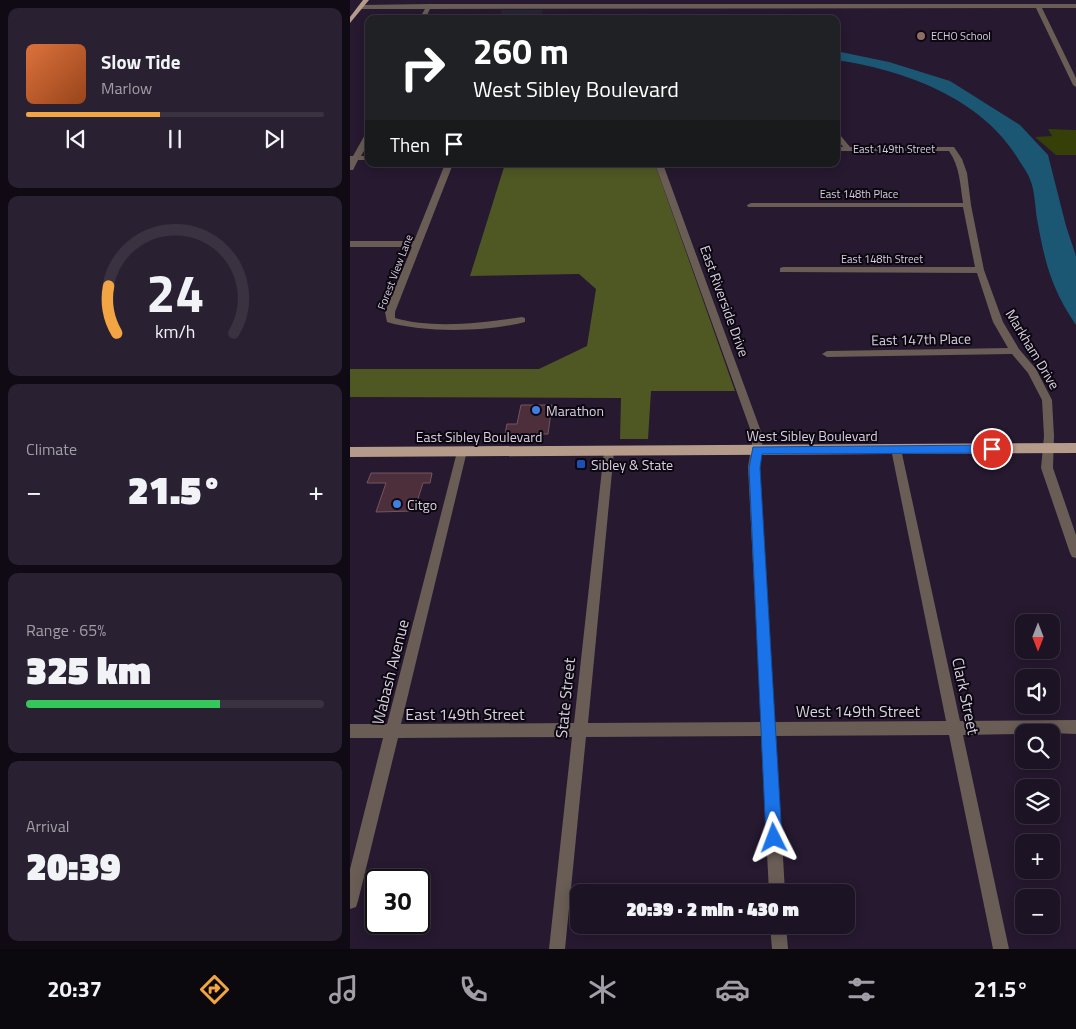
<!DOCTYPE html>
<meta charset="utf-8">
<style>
:root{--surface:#1c1324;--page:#292031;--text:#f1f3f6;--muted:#a09ea6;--line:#3a3241;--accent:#f3a443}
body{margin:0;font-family:"Titillium Web",sans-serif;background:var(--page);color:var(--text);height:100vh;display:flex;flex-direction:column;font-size:19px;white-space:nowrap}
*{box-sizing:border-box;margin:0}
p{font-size:16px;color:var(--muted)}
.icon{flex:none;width:28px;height:28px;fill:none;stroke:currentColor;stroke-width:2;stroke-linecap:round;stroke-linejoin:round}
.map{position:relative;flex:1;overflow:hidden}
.sheet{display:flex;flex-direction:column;gap:8px;padding:8px;background:#0f0a14;width:350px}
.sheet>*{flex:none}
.banner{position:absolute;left:15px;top:15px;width:475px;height:152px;border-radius:10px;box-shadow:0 2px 12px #0003,0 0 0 1px var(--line);background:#202124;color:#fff;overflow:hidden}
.needle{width:32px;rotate:180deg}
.controls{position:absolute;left:665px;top:614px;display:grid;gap:10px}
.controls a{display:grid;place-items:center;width:45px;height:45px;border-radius:10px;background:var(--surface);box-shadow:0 2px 12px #0003,0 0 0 1px var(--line);font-size:25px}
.speed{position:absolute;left:15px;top:869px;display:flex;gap:10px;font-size:25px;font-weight:700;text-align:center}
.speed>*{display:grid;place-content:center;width:65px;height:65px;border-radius:50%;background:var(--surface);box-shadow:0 2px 12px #0003,0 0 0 1px var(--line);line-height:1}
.speed .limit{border:2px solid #111;border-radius:8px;background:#fff;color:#111}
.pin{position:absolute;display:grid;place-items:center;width:42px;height:42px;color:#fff;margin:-21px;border:2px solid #fff;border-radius:50%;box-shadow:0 1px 5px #0007}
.me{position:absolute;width:55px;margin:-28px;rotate:357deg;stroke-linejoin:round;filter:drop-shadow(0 0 4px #0008)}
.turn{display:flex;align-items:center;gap:18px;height:105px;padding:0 25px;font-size:22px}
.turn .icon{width:65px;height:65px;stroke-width:2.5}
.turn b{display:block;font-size:35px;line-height:42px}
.then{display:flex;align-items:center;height:48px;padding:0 25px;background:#0003;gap:10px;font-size:19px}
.big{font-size:38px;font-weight:800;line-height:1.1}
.sheet .tile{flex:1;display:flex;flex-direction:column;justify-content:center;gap:8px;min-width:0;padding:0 18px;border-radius:10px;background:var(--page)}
.sheet .dial{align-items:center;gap:0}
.dial svg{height:130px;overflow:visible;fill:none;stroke:var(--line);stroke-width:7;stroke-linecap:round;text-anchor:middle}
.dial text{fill:var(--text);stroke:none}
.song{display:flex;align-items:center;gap:15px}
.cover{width:60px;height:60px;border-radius:8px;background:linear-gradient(135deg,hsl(20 70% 55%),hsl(20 70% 35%))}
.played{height:5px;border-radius:2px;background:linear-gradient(90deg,var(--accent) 45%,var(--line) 45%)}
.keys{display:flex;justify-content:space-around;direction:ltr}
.heat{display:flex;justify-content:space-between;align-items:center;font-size:28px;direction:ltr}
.charge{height:8px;border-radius:4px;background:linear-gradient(90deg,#34c759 65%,var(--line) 0)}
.trip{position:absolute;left:220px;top:884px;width:285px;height:50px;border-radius:10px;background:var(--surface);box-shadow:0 2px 12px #0003,0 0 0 1px var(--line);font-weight:800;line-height:50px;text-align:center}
.tab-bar{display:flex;height:80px;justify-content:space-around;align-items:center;background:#0b080e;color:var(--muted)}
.tab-bar .icon{width:35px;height:35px}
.tab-bar .selected{color:var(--accent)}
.tab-bar b{font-size:22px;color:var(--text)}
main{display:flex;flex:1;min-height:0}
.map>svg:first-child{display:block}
.industrial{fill:#272434}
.green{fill:#363f07}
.forest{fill:#4f5823}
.water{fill:#1b5673}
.building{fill:#4c2f3b;stroke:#745561}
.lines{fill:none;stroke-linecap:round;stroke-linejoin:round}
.minor{fill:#695d55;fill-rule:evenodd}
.major{fill:#b49b8a;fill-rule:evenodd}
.route{fill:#1a73e8;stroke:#114b97}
.education-dot{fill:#8d6e63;stroke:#0c0710;stroke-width:2}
.shop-dot{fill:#3f7fe0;stroke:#0c0710;stroke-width:2}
.transit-dot{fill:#1a4fb4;stroke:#0c0710;stroke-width:2}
.labels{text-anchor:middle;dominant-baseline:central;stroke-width:4;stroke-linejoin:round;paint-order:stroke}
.far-poi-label{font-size:11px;fill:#d8d0df;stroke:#0c0710;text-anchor:start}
.far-street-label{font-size:11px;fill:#d8d0df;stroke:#0c0710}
.street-label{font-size:14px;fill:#d8d0df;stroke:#0c0710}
.poi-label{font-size:14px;fill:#d8d0df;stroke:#0c0710;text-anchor:start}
.near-street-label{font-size:16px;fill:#d8d0df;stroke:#0c0710}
</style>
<main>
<section class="sheet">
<div class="tile">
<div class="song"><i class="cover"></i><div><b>Slow Tide</b><p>Marlow</p></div></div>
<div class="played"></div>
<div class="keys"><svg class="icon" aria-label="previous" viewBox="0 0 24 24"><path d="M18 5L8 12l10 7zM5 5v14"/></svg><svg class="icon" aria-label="pause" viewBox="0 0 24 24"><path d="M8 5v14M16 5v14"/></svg><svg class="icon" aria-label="next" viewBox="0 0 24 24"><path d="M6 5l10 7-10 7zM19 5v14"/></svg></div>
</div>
<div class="tile dial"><svg viewBox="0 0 100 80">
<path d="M14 69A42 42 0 1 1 86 69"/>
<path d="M14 69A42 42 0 0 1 9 40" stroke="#f3a443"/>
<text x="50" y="56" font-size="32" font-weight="700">24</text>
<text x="50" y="72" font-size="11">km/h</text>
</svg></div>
<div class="tile"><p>Climate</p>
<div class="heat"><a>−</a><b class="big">21.5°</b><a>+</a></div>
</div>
<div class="tile"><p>Range · 65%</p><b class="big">325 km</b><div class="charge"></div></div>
<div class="tile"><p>Arrival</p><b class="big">20:39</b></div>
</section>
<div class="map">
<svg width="726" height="949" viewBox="0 0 726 949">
<rect width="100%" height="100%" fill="#261930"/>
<!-- industrial -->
<path class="industrial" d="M152,10H193L190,19H148Z"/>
<!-- green -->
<path class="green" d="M698,129L726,130V155H706L685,137L702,136Z"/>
<!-- forest -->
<path class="forest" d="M155,164H305L385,391H301L298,439H270L271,398L0,397V369H189L237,346L246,289L229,274L120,276Z"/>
<!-- water -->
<path class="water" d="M486,51L539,62L600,81L670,125L698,155L716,226L726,256V325C701,288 695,263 687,219C685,207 685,193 681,182C679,175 674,168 670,162C634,99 555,70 486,60Z"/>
<!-- building -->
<path class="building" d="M171,405H202L198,434H155L157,424H167Z
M21,473H82L80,483H73L64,511L26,512L36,483H17Z"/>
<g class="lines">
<!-- minor -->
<path class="minor" d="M79,4H726V8H692L726,78V87L723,85L686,8L80,9L75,19H69L75,9H11L8,7L11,5Z
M486,130L500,147H604L612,159L617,173L621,205L634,270L653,322L669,349L686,369L702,400L704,436L703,468L726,535V558L722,557L720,553L691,468L694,436L692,400L678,373L662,354L477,357L472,354L477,351L658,348L643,322L627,273L430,272V268L433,267H625L613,207H398L397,205L401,203H613C610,184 610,167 599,151H486V147H493L486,137Z
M16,133H19V142L11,156H19V160H8L3,170H0V156H3Z
M95,164H103L45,312V318C82,329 134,323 172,317L175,318V322C138,332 74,333 37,322L35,312L62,247H0V241H64Z
M305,164H313L413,437L410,467L425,722L596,721L541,449L546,445L551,449L610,721L726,720V734L674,732V734L613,735L659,949H643L599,735L426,736L435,892H419L411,736L236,737L215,949H199L222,737L48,738L8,901L6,907L0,909V869L33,738H0V724H37L108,448L112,447L117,451L51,724L224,723L254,451L259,447L264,451L238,723L411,722L398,467L403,437Z
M420,925H436L438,949H422Z"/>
<!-- major -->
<path class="major" d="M13,0H19L0,23V17Z
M726,443V453L0,457V447Z"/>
</g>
<!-- route -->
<path class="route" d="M642,445L647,449L642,453L412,454L410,468L432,838L429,844L424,846L418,844L416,838L399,468L403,447Z"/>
<!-- markers -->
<circle class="education-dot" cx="571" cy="36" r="5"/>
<g class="shop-dot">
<circle cx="186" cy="410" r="5"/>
<circle cx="47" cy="504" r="5"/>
</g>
<rect class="transit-dot" x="226" y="459" width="10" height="10" rx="2.5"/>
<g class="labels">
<!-- far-poi labels -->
<g class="far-poi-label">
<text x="581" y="36">ECHO School</text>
</g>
<!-- far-street labels -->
<g class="far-street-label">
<text x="544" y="149">East 149th Street</text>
<text x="509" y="194">East 148th Place</text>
<text x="532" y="259">East 148th Street</text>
<text transform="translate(45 272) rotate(-69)">Forest View Lane</text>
</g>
<!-- street labels -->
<g class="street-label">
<text transform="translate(375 301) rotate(70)">East Riverside Drive</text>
<text transform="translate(571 339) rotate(-1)">East 147th Place</text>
<text transform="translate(683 349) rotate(59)">Markham Drive</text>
<text x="462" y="435">West Sibley Boulevard</text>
<text x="129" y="436">East Sibley Boulevard</text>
</g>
<!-- poi labels -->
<g class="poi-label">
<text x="196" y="410">Marathon</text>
<text x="241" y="464">Sibley &amp; State</text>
<text x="57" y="504">Citgo</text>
</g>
<!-- near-street labels -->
<g class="near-street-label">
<text transform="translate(40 672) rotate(-76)">Wabash Avenue</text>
<text transform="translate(616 696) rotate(78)">Clark Street</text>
<text transform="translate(215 698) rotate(-84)">State Street</text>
<text x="508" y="711">West 149th Street</text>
<text x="115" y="714">East 149th Street</text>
</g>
</g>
</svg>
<div class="controls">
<a><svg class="needle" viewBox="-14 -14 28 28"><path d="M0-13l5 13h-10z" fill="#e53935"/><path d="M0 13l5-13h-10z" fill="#a09ea6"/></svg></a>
<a><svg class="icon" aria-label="sound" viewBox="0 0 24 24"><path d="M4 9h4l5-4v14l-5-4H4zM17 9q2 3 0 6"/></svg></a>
<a><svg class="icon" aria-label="search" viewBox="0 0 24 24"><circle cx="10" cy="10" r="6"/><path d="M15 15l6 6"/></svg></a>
<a><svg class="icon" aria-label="layers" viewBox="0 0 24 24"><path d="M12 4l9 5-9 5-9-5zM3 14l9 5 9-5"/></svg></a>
<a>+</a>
<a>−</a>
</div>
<div class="speed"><div class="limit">30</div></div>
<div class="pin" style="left:642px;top:449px;background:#d93025"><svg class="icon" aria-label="arrive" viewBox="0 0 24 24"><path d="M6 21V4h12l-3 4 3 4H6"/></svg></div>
<svg class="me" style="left:424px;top:838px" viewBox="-20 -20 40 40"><path d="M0-17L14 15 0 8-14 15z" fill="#1a73e8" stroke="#fff" stroke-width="4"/></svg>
<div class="trip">20:39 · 2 min · 430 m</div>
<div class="banner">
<div class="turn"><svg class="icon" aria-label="right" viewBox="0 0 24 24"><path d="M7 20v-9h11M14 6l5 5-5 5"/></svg><div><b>260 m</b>West Sibley Boulevard</div></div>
<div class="then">Then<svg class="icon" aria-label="arrive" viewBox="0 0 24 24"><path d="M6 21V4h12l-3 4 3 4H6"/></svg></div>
</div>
</div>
</main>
<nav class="tab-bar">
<b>20:37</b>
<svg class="icon selected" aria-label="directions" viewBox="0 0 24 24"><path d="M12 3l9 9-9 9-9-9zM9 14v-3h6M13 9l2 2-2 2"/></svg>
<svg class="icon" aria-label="music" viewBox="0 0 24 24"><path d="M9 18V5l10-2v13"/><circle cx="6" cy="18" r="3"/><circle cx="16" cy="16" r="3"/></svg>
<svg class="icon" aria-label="phone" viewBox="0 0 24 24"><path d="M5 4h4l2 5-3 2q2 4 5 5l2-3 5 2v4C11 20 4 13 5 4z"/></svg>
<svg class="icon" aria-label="climate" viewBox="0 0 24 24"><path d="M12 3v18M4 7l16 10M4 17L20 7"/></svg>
<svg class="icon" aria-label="car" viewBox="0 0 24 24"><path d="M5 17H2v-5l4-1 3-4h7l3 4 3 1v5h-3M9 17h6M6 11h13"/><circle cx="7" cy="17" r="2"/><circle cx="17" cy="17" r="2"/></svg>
<svg class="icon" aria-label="filters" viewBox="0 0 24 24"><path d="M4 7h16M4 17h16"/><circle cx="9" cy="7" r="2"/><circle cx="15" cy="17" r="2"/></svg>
<b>21.5°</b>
</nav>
